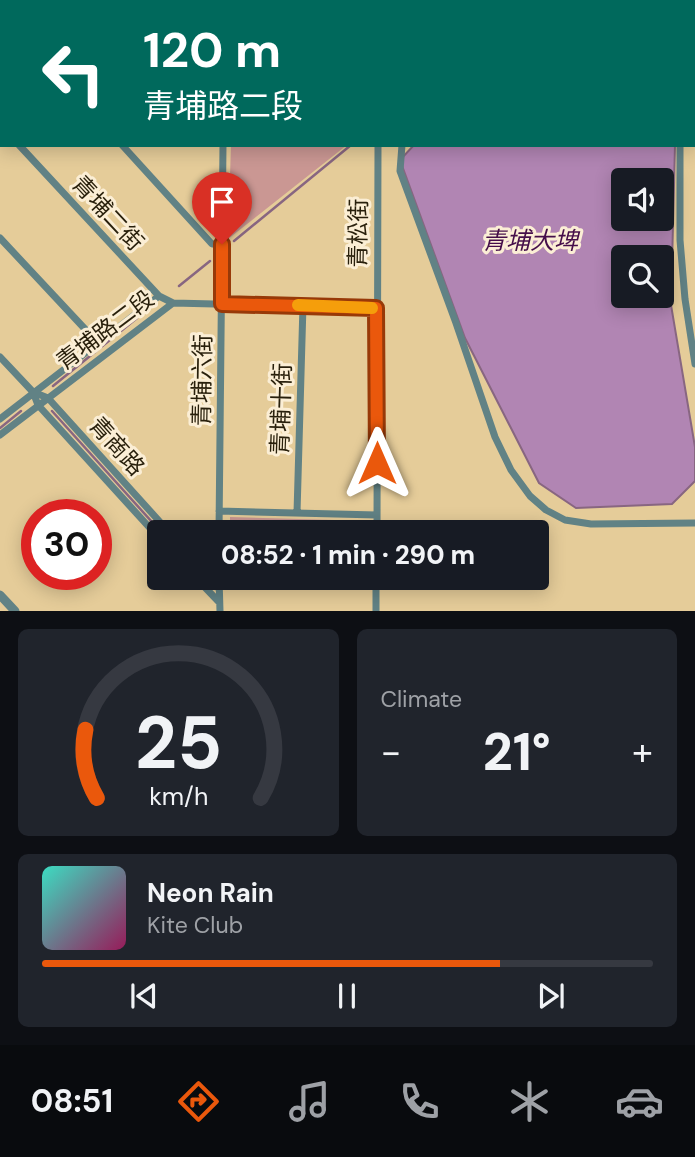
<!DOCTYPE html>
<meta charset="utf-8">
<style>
:root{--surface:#171b24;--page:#20242c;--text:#f1f3f6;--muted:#9ea1a6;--line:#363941;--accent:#ea580c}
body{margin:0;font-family:"DM Sans","Noto Sans TC",sans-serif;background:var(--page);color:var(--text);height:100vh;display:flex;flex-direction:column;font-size:26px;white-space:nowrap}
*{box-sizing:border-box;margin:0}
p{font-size:23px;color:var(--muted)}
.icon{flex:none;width:38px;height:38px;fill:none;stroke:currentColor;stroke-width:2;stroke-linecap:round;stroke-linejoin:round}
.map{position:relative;height:611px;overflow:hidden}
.drawer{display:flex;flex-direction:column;gap:18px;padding:18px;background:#0d0f14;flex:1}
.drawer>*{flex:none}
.top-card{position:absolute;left:0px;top:0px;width:696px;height:147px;box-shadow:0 4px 18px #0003;background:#00695c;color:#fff;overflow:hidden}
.tools{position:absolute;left:611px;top:168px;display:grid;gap:14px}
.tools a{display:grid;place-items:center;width:63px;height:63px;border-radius:7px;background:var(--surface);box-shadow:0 4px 18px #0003;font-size:35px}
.speed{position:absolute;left:21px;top:499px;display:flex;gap:14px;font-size:35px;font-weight:700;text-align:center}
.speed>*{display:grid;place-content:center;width:91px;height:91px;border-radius:50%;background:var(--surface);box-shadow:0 4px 18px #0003;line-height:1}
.speed .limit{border:10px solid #d22;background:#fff;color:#111}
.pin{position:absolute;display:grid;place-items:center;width:60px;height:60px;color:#fff;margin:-72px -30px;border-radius:50% 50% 50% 0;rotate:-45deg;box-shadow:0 0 7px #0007}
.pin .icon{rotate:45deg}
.me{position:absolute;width:77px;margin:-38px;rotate:0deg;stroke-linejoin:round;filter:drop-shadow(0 0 5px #0008)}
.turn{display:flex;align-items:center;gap:24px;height:147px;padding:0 28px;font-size:32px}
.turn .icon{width:91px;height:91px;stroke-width:2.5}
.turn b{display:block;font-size:49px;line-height:60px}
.big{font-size:52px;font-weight:800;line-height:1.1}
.drawer .widget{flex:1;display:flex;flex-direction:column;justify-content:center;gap:10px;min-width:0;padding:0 24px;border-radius:10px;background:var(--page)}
.drawer .dial{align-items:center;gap:0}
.dial svg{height:182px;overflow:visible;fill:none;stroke:var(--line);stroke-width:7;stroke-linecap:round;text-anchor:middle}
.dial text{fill:var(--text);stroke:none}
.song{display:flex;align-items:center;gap:21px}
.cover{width:84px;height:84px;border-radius:10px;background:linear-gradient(135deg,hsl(170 70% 55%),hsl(330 70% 35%))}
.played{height:7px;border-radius:4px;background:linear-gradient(90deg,var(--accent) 75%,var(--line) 75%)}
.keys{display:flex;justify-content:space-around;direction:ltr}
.heat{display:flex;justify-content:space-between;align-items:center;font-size:38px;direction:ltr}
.drawer .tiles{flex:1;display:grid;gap:18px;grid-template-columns:1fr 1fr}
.widget:last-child{grid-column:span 2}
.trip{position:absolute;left:147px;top:520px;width:402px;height:70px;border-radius:7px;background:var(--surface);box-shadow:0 4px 18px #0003;font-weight:800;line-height:70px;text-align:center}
.tabs{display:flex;height:112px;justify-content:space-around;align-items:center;background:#090b0e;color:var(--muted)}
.tabs .icon{width:49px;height:49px}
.tabs .on{color:var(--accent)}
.tabs b{font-size:32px;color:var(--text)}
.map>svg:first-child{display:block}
.green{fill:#ca9793}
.water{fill:#b185b3;stroke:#886681;stroke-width:2;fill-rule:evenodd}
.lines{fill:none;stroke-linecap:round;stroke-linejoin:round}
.stream{stroke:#886681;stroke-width:2.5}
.minor{stroke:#618285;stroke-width:7}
.tertiary{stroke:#618285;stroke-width:9}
.route-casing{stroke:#983908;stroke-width:18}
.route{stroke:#ea580c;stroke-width:12}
.slow{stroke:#f59e0b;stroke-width:12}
.labels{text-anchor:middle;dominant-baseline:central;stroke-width:6;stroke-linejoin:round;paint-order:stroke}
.street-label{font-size:23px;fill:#281f0b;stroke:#fbeed5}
.water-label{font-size:24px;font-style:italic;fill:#450e4a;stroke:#fbeed5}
</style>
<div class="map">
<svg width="695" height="611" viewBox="0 0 695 611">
<rect width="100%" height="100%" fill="#e5cc99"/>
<!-- green -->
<path class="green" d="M231,145H347L228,239Z
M230,517L370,521V532H230Z"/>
<!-- water -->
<path class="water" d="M414,145H675L671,305L695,447V481L672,504L576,508L539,483L465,338L400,160ZM623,180H662V219H623ZM623,257H662V296H623Z"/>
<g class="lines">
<!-- stream -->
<path class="stream" d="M234,241L351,145
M179,286L210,261
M53,386L137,318
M52,411L161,532
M0,428L21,411"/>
<!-- minor -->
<path class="minor" d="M94,0L96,2
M300,0V2
M626,0L628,2
M127,2V0
M225,2V0
M381,2V0
M428,2L429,0
M0,12L2,14
M0,125L2,126
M19,145L159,296L173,303
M122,145L212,244H222
M402,145L400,171L456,323L495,437L511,470L530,496L546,510L565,520L591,524L695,523
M680,145V240L685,299L695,364
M0,238L99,344
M0,357L33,392L38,405L159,538
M33,392L48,398L169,532
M0,419L159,296
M0,435L173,303L376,308
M219,511L377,515
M297,513L303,305
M219,532L223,145
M377,532L378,145
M196,578L218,601
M209,578L218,588
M219,578L220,611
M376,611V578"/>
<!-- tertiary -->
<path class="tertiary" d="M0,595L15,611"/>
</g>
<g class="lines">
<defs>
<path id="route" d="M222,244V304L376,308L377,463"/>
</defs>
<!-- route casing -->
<use href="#route" class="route-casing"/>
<!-- route -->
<use href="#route" class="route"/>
<!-- slow -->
<path class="slow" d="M298,305L372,308"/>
</g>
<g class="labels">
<!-- street labels -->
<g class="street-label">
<text transform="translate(108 213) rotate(47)">青埔二街</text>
<text transform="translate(358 233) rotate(-89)">青松街</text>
<text transform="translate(105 330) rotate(-37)">青埔路二段</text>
<text transform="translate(202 380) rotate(-89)">青埔六街</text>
<text transform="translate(281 409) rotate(-88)">青埔十街</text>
<text transform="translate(117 446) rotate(48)">青商路</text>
</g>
<!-- water labels -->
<g class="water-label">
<text x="530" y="240">青埔大埤</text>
</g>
</g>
</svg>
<div class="tools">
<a><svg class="icon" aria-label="sound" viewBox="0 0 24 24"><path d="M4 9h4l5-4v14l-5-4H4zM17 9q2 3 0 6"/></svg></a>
<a><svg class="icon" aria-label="search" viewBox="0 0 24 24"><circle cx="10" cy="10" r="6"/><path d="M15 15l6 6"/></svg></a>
</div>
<div class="speed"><div class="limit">30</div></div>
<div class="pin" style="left:222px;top:244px;background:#d93025"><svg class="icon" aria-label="arrive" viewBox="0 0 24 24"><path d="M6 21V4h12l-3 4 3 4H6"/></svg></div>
<svg class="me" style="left:377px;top:463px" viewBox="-20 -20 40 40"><path d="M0-17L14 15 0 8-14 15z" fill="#ea580c" stroke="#fff" stroke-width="4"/></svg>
<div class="trip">08:52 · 1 min · 290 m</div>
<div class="top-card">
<div class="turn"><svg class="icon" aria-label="left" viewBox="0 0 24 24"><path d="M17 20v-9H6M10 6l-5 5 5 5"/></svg><div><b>120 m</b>青埔路二段</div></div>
</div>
</div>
<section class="drawer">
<div class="tiles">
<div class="widget dial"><svg viewBox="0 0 100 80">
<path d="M14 69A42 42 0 1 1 86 69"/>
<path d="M14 69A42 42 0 0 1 9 39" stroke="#ea580c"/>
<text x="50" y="56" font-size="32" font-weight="700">25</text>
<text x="50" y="72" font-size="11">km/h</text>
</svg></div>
<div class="widget"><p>Climate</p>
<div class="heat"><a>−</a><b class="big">21°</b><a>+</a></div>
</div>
<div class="widget">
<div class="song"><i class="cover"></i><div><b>Neon Rain</b><p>Kite Club</p></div></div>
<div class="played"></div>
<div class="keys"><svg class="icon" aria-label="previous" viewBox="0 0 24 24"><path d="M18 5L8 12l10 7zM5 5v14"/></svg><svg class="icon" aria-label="pause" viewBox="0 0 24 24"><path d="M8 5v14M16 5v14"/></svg><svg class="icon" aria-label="next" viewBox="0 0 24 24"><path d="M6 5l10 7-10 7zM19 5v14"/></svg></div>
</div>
</div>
</section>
<nav class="tabs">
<b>08:51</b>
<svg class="icon on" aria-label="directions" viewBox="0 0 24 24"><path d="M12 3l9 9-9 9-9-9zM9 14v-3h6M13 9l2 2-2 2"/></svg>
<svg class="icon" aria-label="music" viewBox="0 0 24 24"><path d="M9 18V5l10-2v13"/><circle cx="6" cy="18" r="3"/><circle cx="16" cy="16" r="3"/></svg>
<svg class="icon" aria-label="phone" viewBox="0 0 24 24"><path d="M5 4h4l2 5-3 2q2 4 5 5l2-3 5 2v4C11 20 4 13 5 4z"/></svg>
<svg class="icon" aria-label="climate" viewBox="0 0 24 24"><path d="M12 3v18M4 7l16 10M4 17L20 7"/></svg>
<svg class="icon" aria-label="car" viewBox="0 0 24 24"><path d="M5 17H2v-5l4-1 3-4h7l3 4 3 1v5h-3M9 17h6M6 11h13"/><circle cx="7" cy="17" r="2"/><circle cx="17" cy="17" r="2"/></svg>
</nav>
